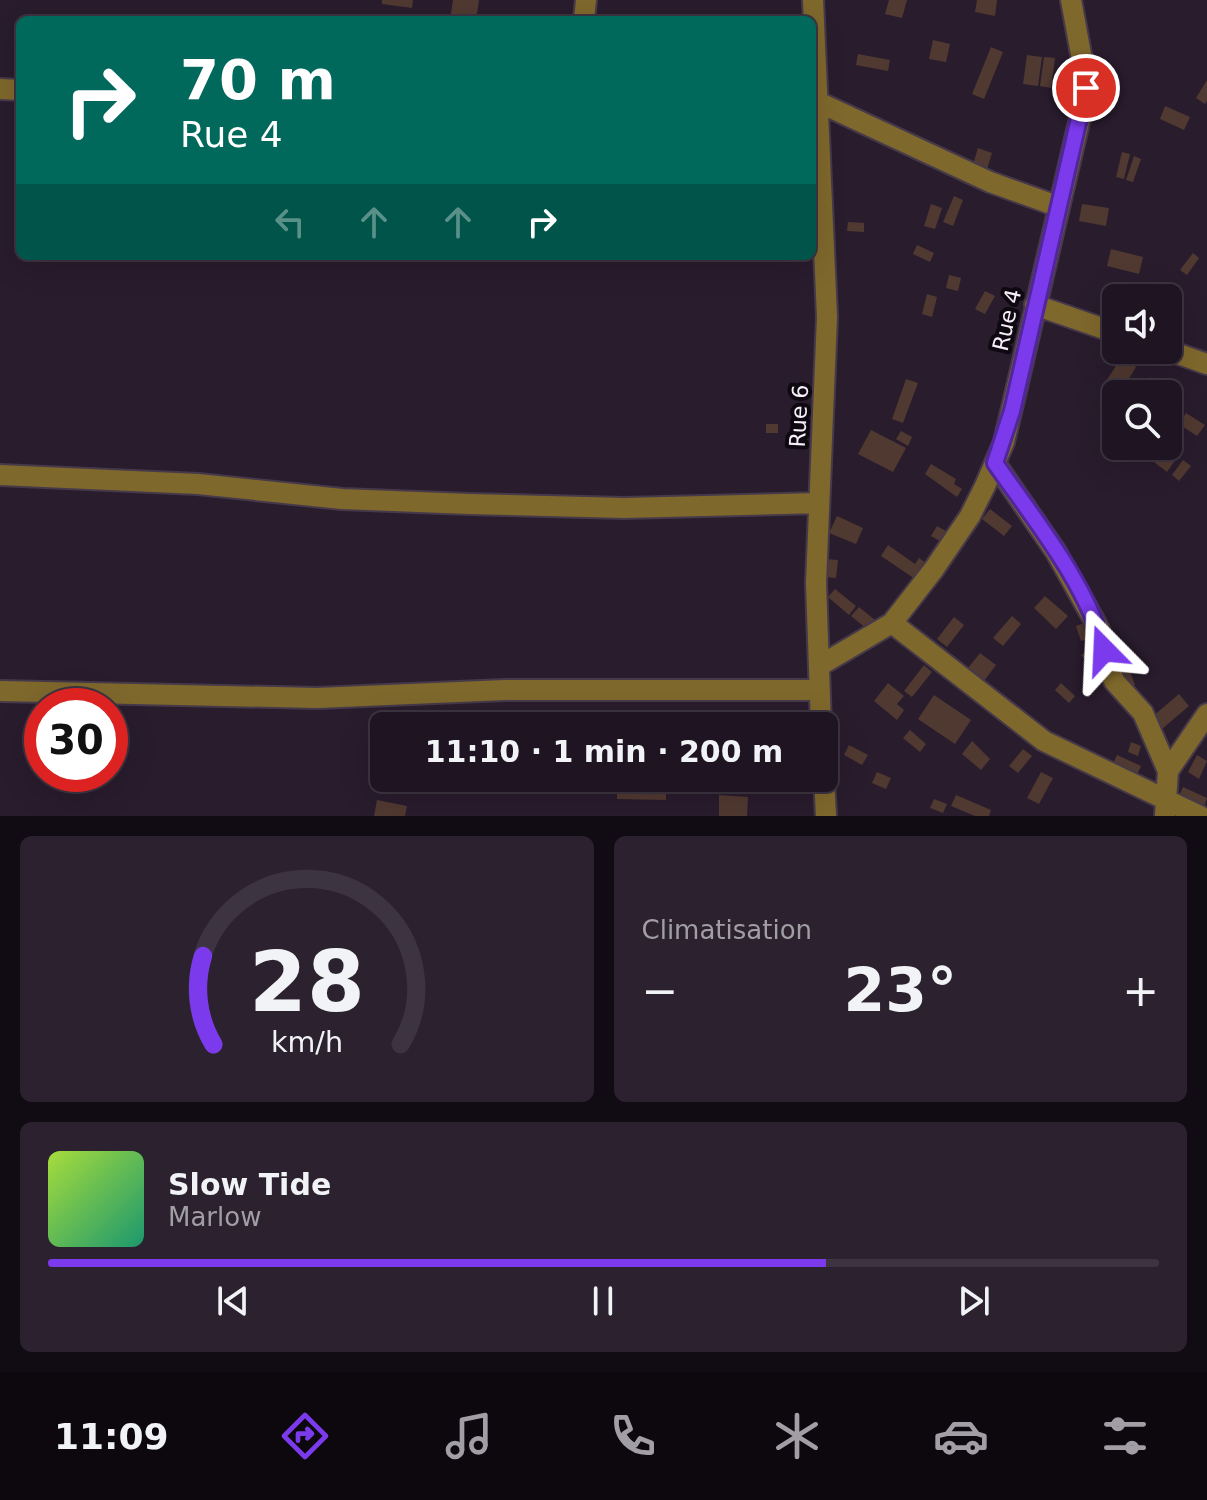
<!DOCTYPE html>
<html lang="fr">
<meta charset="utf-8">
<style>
:root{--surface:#1f1522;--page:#2c222f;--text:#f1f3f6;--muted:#a19fa5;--line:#3c3440;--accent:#7c3aed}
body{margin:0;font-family:"DejaVu Sans",sans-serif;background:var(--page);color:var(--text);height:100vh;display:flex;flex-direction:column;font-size:30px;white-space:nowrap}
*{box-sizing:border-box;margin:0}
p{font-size:26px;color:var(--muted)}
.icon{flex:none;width:44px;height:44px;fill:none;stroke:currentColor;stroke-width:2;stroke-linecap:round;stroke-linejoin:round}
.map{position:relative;height:816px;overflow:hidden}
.side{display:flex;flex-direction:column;gap:20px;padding:20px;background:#110c13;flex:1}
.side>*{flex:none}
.guide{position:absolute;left:16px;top:16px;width:800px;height:244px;border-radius:12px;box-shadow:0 8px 32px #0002,0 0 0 2px var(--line);background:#00695c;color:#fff;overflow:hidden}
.tools{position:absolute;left:1102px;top:284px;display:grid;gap:16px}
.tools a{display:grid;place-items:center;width:80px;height:80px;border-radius:12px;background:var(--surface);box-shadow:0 8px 32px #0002,0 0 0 2px var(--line);font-size:40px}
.speed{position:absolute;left:24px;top:688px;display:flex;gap:16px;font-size:40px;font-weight:700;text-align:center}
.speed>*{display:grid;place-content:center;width:104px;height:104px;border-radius:50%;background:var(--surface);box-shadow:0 8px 32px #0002,0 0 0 2px var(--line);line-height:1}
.speed .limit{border:12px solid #d22;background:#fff;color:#111}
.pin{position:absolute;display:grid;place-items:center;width:68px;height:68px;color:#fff;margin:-34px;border:4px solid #fff;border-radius:50%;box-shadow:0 2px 8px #0007}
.me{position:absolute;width:88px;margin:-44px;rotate:339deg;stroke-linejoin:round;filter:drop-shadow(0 0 6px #0008)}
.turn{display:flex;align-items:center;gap:28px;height:168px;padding:0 32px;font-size:36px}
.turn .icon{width:104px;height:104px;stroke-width:2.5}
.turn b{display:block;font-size:56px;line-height:68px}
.lanes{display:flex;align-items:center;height:76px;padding:0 32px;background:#0003;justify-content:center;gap:40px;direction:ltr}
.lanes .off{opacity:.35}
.big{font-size:60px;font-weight:800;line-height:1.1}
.side .widget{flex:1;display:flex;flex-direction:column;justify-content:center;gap:12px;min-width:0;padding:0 28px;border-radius:12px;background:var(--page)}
.side .dial{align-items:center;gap:0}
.dial svg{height:208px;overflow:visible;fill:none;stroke:var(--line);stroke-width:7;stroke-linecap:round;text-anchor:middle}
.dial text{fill:var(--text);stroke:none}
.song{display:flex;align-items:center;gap:24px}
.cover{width:96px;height:96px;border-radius:12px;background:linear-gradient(135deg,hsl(80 70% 55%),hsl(160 70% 35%))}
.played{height:8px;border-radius:4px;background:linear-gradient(90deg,var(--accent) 70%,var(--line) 70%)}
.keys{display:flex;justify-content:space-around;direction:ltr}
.heat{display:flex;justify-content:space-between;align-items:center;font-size:44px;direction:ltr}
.side .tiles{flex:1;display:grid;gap:20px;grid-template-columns:1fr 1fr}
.widget:last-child{grid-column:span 2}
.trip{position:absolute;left:370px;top:712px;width:468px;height:80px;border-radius:12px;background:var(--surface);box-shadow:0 8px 32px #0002,0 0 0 2px var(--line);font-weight:800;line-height:80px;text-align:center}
.tabs{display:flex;height:128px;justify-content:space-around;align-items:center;background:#0c080e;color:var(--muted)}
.tabs .icon{width:56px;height:56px}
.tabs .current{color:var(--accent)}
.tabs b{font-size:36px;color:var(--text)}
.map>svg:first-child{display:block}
.building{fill:#503931}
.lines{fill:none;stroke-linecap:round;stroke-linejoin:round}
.minor-casing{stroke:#46394a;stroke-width:24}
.minor{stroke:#7f682c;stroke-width:20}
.route-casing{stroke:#51269a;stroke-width:20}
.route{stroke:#7c3aed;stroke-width:14}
.labels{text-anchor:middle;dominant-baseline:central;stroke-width:8;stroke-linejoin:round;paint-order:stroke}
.street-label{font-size:22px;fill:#f7eef9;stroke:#0e0910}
</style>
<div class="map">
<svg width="1207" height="816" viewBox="0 0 1207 816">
<rect width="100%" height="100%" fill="#291c2d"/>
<!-- building -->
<path class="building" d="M382,0H413L412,8L382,4Z
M453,0H479L476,20H450Z
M889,0H907L902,18L885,14Z
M977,0H997L995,16L975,12Z
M933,40L950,44L946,62L929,59Z
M991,47L1003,52L984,99L972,94Z
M858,54L890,60L888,71L856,65Z
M1027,55L1042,57L1038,86L1023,84Z
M1044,57L1055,58L1051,88L1040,86Z
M1207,80V101L1205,104L1196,98Z
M1165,106L1190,117L1184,130L1160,119Z
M978,148L992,153L985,176L971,171Z
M1122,152L1130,154L1124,179L1116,177Z
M1134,156L1141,159L1133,182L1126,180Z
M954,196L963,200L953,226L943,222Z
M931,204L942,208L935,229L924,226Z
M1082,204L1109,208L1106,226L1079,221Z
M848,222L864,223V232L847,231Z
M917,245L934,253L930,262L913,254Z
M1111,249L1143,257L1139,274L1107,266Z
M1193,253L1199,258L1187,275L1180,270Z
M949,275L961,278L958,291L946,288Z
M985,291L995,296L985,314L975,309Z
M927,294L937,297L932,317L922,314Z
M1121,358L1136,367L1121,392L1105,383Z
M1150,377L1159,384L1151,394H1136Z
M906,379L918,383L903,423L892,419Z
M1186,413L1205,425L1197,436L1179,424Z
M766,424H778V433H766Z
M871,430L906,448L893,472L858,454Z
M901,431L912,437L908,446L896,439Z
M1164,449L1176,459L1167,472L1154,462Z
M1183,460L1191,466L1179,481L1172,475Z
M931,464L956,479L954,484L962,489L957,497L925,474Z
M990,509L1012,526L1004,536L982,519Z
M837,516L863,528L856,544L829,533Z
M937,526L951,534L945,544L931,536Z
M888,545L915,564L919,558L926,563L915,579L881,556Z
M826,559L838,560L836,578L824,577Z
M835,589L856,606L849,615L828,597Z
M1045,596L1068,616L1056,629L1034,608Z
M859,607L875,620L867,629L851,616Z
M1012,616L1021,624L1003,646L993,638Z
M954,617L964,625L947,647L937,639Z
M1087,622L1092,638L1081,641L1076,626Z
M1090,649L1102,664L1093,670L1081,655Z
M1122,651L1135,685L1123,690L1110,656Z
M980,653L996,665L984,681L968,668Z
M924,665L932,672L912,697L904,691Z
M888,683L904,696L897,704L904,710L897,720L874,701Z
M1061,683L1075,696L1069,703L1055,690Z
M1179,694L1189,706L1162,729L1152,717Z
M934,695L971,720L955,744L918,719Z
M910,730L926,744L920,752L903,738Z
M972,741L990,759L981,770L962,754Z
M1131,742L1141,746L1138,756L1128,752Z
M849,745L868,755L862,765L844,755Z
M1023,749L1032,756L1018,773L1009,766Z
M1117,755L1141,766L1136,777L1112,766Z
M1197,755L1207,761L1199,779L1188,772Z
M877,772L891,778L886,789L872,783Z
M1041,772L1053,778L1039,804L1027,798Z
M617,786L666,787V800L617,799Z
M1183,787L1207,798L1204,807L1179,796Z
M719,795L748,797L747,816H719Z
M956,795L991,810L989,816H975L951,806Z
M934,799L947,804L943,813L930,808Z
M377,800L407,806L405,816H374Z"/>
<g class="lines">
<defs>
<path id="minor" d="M813,0L827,317L816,583L821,726
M584,20L586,0
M0,89L20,90
M818,102L990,182L1057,206
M1035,305L1116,333
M1167,350L1207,364
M995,463L1056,552L1099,629L1114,681L1143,713L1168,771
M0,475L198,484L342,499L469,504L624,508L819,503
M892,623L1044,741L1200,816
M819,666L892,623L934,569L970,516L985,486L1004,442L1084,101L1085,76L1071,0
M0,691L317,698L505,690H819
M824,778L826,816
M1165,816L1168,771L1207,714"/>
</defs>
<!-- minor casing -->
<use href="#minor" class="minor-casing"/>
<!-- minor -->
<use href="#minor" class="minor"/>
</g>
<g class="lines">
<defs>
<path id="route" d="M1086,88L1012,411L995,463C1033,518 1088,585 1104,650"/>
</defs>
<!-- route casing -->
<use href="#route" class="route-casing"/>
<!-- route -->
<use href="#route" class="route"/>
</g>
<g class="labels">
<!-- street labels -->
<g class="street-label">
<text transform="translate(1007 320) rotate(-77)">Rue 4</text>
<text transform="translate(799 416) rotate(-87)">Rue 6</text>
</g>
</g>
</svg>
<div class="tools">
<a><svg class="icon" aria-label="sound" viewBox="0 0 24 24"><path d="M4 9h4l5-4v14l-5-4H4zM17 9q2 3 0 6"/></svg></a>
<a><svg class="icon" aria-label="search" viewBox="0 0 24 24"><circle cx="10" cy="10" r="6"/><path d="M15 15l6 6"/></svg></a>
</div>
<div class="speed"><div class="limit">30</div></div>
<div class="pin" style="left:1086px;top:88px;background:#d93025"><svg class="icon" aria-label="arrive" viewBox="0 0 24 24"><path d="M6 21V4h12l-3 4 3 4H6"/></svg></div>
<svg class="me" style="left:1104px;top:650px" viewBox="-20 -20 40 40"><path d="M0-17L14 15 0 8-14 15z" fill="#7c3aed" stroke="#fff" stroke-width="4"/></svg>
<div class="trip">11:10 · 1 min · 200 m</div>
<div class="guide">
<div class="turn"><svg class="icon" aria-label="right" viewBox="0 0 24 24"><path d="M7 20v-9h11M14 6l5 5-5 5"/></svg><div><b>70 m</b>Rue 4</div></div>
<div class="lanes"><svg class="icon off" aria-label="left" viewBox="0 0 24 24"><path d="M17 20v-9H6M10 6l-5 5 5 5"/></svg><svg class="icon off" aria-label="ahead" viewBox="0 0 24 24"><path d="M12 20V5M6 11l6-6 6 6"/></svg><svg class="icon off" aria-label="ahead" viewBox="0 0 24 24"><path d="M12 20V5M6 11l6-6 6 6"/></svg><svg class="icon" aria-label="right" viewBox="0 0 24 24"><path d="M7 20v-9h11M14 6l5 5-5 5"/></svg></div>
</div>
</div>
<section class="side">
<div class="tiles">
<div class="widget dial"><svg viewBox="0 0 100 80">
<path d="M14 69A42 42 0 1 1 86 69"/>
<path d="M14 69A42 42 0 0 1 10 35" stroke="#7c3aed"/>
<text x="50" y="56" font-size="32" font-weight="700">28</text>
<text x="50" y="72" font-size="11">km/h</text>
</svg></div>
<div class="widget"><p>Climatisation</p>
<div class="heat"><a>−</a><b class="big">23°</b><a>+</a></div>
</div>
<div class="widget">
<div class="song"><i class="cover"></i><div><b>Slow Tide</b><p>Marlow</p></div></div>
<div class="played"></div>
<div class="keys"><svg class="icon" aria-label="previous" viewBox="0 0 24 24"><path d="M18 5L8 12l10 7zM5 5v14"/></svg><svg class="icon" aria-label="pause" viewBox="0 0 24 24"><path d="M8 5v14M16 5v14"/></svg><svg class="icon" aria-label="next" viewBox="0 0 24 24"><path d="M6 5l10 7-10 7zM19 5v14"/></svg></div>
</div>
</div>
</section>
<nav class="tabs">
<b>11:09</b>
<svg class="icon current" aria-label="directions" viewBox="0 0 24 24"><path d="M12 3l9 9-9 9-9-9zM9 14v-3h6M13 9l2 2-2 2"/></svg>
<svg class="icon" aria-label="music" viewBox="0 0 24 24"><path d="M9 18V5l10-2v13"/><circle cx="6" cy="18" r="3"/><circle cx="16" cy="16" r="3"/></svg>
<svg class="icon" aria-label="phone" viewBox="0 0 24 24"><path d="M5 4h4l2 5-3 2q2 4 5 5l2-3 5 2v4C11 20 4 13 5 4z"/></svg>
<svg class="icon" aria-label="climate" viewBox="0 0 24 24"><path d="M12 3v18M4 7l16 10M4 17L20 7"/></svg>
<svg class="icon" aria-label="car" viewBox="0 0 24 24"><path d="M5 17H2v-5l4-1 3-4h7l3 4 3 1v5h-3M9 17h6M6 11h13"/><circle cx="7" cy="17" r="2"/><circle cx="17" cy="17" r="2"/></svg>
<svg class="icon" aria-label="filters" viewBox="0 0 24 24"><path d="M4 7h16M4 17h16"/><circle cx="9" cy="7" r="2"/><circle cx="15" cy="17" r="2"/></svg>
</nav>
